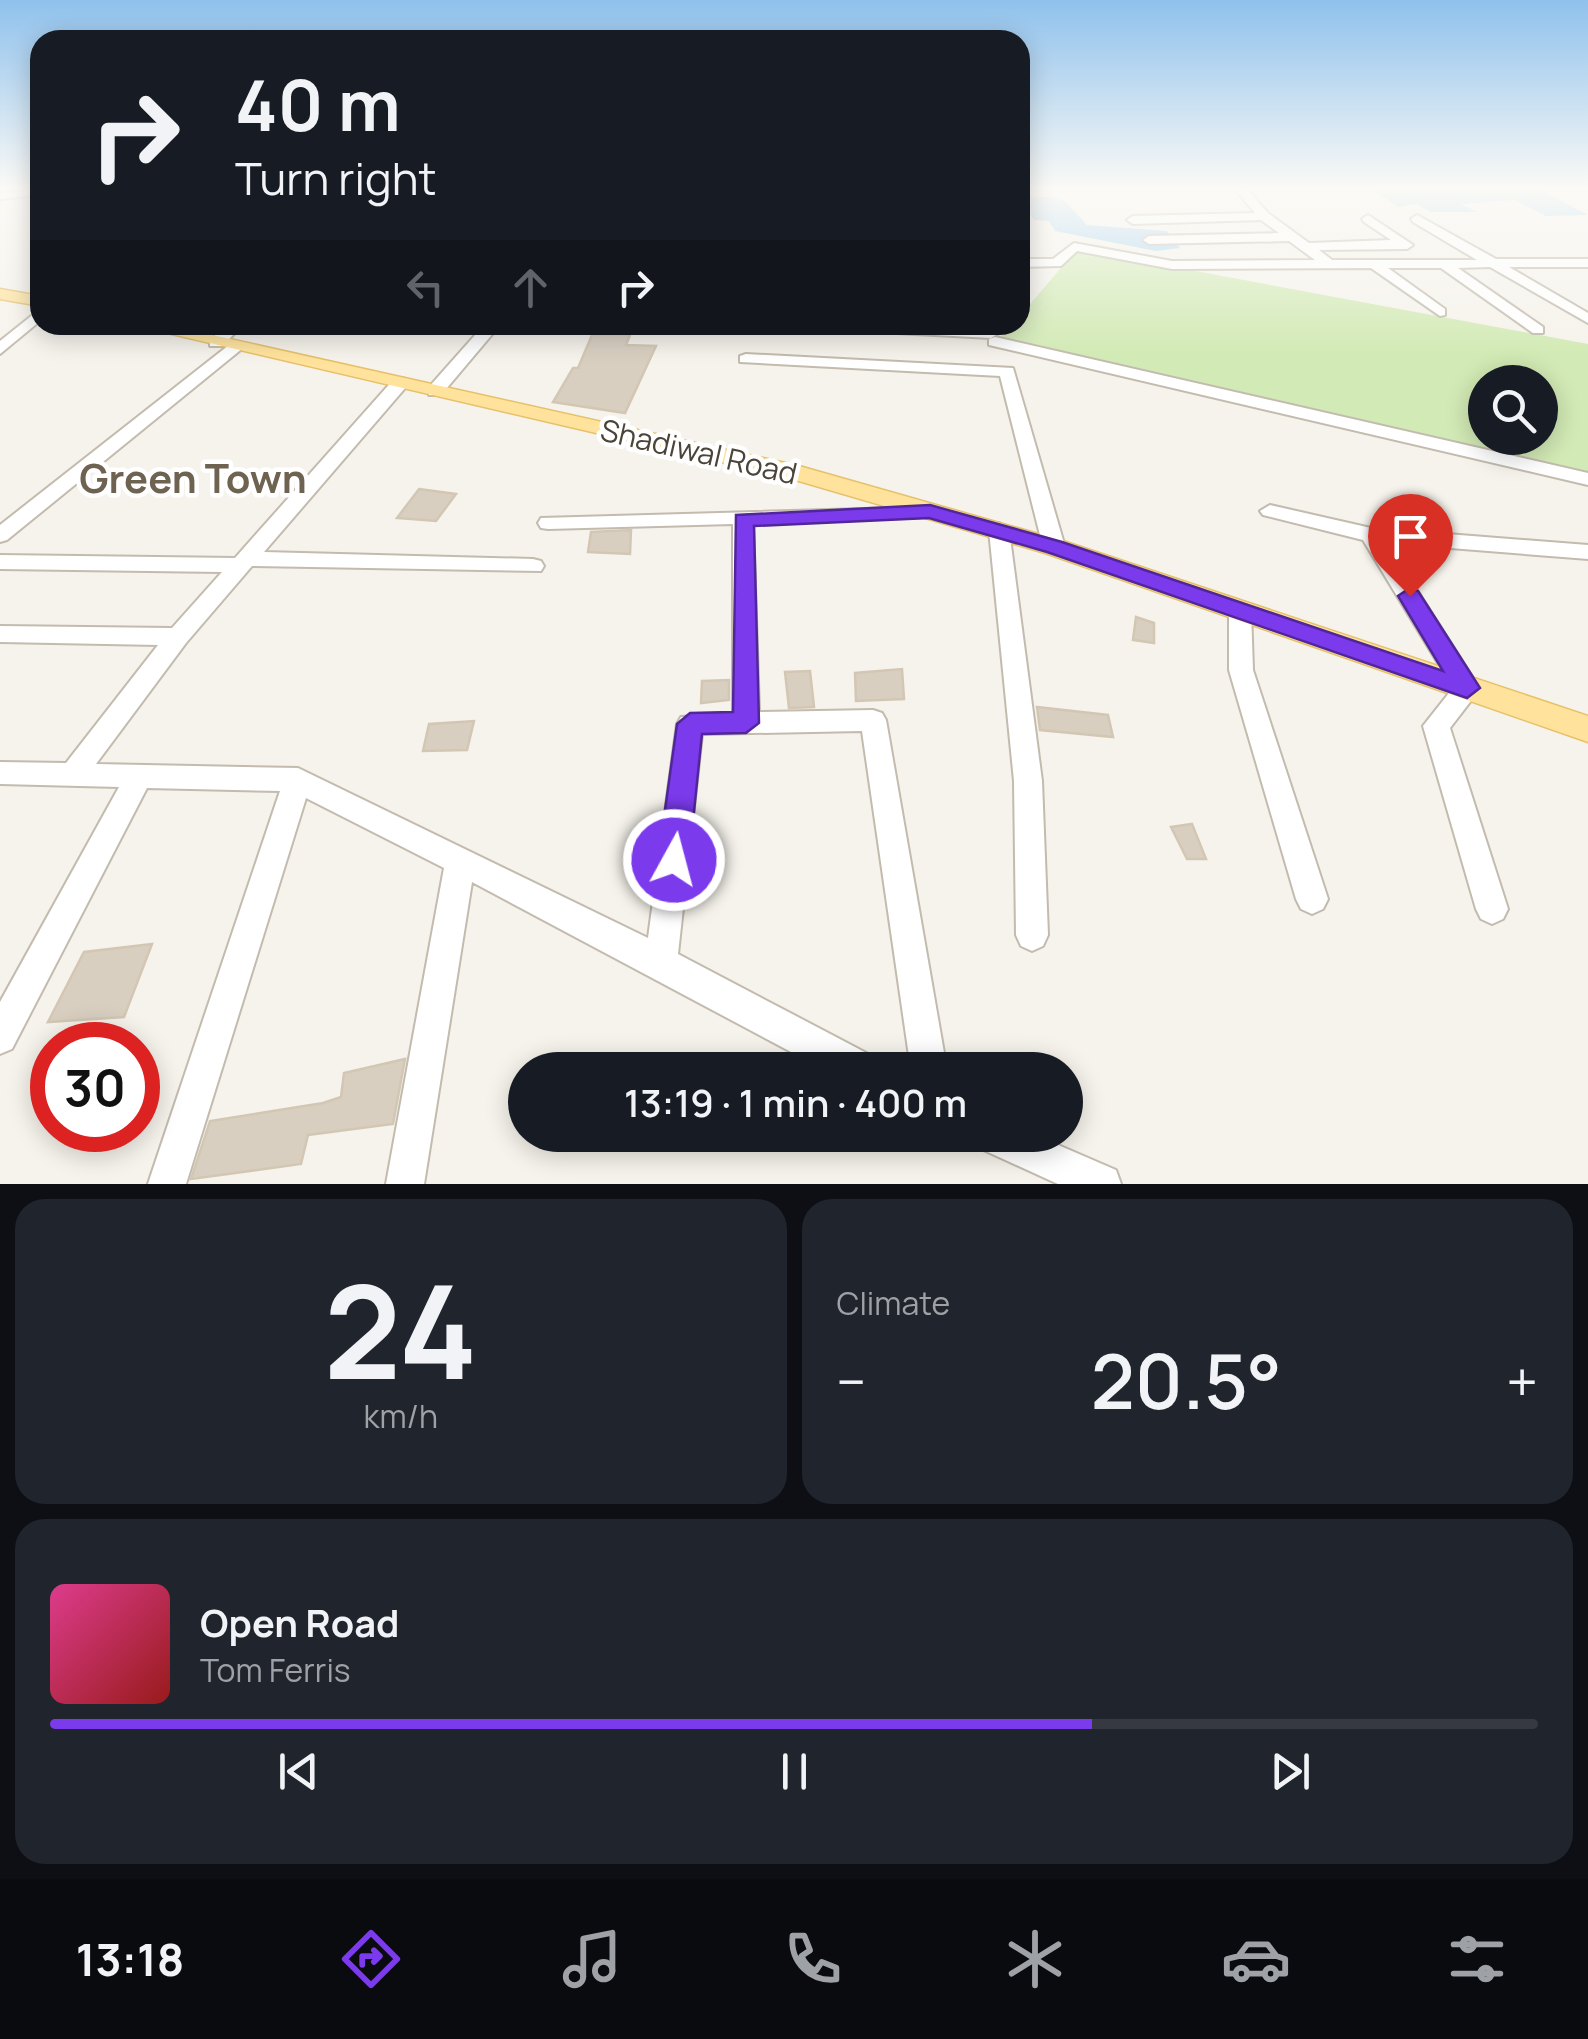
<!DOCTYPE html>
<meta charset="utf-8">
<style>
:root{--surface:#171b24;--page:#20242c;--text:#f1f3f6;--muted:#9ea1a6;--line:#363941;--accent:#7c3aed}
body{margin:0;font-family:Manrope,sans-serif;background:var(--page);color:var(--text);height:100vh;display:flex;flex-direction:column;font-size:38px;white-space:nowrap}
*{box-sizing:border-box;margin:0}
p{font-size:32px;color:var(--muted)}
.icon{flex:none;width:55px;height:55px;fill:none;stroke:currentColor;stroke-width:2;stroke-linecap:round;stroke-linejoin:round}
.map{position:relative;height:1184px;overflow:hidden}
.sheet{display:flex;flex-direction:column;gap:15px;padding:15px;background:#0d0f14;flex:1}
.sheet>*{flex:none}
.top-card{position:absolute;left:30px;top:30px;width:1000px;height:305px;border-radius:30px;box-shadow:0 5px 25px #0003;background:#171b24;color:var(--text);overflow:hidden}
.buttons{position:absolute;left:1468px;top:365px;display:grid;gap:20px}
.buttons a{display:grid;place-items:center;width:90px;height:90px;border-radius:50%;background:var(--surface);box-shadow:0 5px 25px #0003;font-size:50px}
.speed{position:absolute;left:30px;top:1022px;display:flex;gap:20px;font-size:50px;font-weight:700;text-align:center}
.speed>*{display:grid;place-content:center;width:130px;height:130px;border-radius:50%;background:var(--surface);box-shadow:0 5px 25px #0003;line-height:1}
.speed .limit{border:15px solid #d22;background:#fff;color:#111}
.pin{position:absolute;display:grid;place-items:center;width:85px;height:85px;color:#fff;margin:-102px -42px;border-radius:50% 50% 50% 0;rotate:-45deg;box-shadow:0 0 10px #0007}
.pin .icon{rotate:45deg}
.me{position:absolute;width:110px;margin:-55px;rotate:7deg;stroke-linejoin:round;filter:drop-shadow(0 0 8px #0008)}
.turn{display:flex;align-items:center;gap:35px;height:210px;padding:0 40px;font-size:45px}
.turn .icon{width:130px;height:130px;stroke-width:2.5}
.turn b{display:block;font-size:70px;line-height:85px}
.lanes{display:flex;align-items:center;height:95px;padding:0 40px;background:#0003;justify-content:center;gap:50px;direction:ltr}
.lanes .off{opacity:.35}
.big{font-size:75px;font-weight:600;line-height:1.1}
.sheet .card{flex:1;display:flex;flex-direction:column;justify-content:center;gap:15px;min-width:0;padding:0 35px;border-radius:30px;background:var(--page)}
.sheet .dial{align-items:center;gap:0}
.dial b{font-size:130px;line-height:1}
.song{display:flex;align-items:center;gap:30px}
.cover{width:120px;height:120px;border-radius:15px;background:linear-gradient(135deg,hsl(330 70% 55%),hsl(0 70% 35%))}
.played{height:10px;border-radius:5px;background:linear-gradient(90deg,var(--accent) 70%,var(--line) 70%)}
.keys{display:flex;justify-content:space-around;direction:ltr}
.heat{display:flex;justify-content:space-between;align-items:center;font-size:55px;direction:ltr}
.sheet .tiles{flex:1;display:grid;gap:15px;grid-template-columns:1fr 1fr}
.card:last-child{grid-column:span 2}
.trip{position:absolute;left:508px;top:1052px;width:575px;height:100px;border-radius:50px;background:var(--surface);box-shadow:0 5px 25px #0003;font-weight:600;line-height:100px;text-align:center}
.dock{display:flex;height:160px;justify-content:space-around;align-items:center;background:#090b0e;color:var(--muted)}
.dock .icon{width:70px;height:70px}
.dock .on{color:var(--accent)}
.dock b{font-size:45px;color:var(--text)}
.map>svg:first-child{display:block}
.green{fill:#d2eab5;fill-rule:evenodd}
.water{fill:#a9d4f2}
.building{fill:#d8cfc1;stroke:#d3c7b4;stroke-width:2.5}
.lines{fill:none;stroke-linecap:round;stroke-linejoin:round}
.minor-casing{stroke:#c2bbae;stroke-width:4}
.major-casing{stroke:#e6c16a;stroke-width:3}
.minor{fill:#fff;fill-rule:evenodd}
.major{fill:#ffe39c;fill-rule:evenodd}
.route{fill:#7c3aed;stroke:#51269a;stroke-width:2.5}
.labels{text-anchor:middle;dominant-baseline:central;stroke-width:9;stroke-linejoin:round;paint-order:stroke}
.street-label{font-size:30px;fill:#4b4439;stroke:#fff}
.district-label{font-size:40px;font-weight:bold;fill:#6e6250;stroke:#fff}
</style>
<div class="map">
<svg width="1588" height="1184" viewBox="0 0 1588 1184">
<rect width="100%" height="100%" fill="#f6f3ec"/>
<!-- green -->
<path class="green" d="M1077,249L1588,344V474L1001,337L1012,325H1020V316ZM1485,382H1540V438H1485Z"/>
<!-- water -->
<path class="water" d="M1371,189H1539L1588,215L1546,216L1515,200L1461,204L1477,212H1431L1416,204L1398,207Z
M1051,197L1065,201L1087,225L1167,231L1180,248L1156,251L1055,231L1049,221L1034,220L1020,198Z"/>
<!-- building -->
<path class="building" d="M592,335H630L626,345L656,346L625,413L553,402L573,368H578Z
M419,489L456,494L436,521L397,518Z
M631,530L630,554L588,552L591,532Z
M1136,617L1154,623V643L1133,640Z
M902,669L904,699L856,701L855,673Z
M810,671L814,707L789,708L785,672Z
M729,680V700L701,703L702,681Z
M1037,707L1108,715L1113,737L1040,730Z
M474,721L467,750L423,751L429,724Z
M1192,824L1206,859H1187L1171,827Z
M152,944L124,1017L48,1022L84,952Z
M405,1059L393,1124L308,1135L301,1164L191,1179L210,1121L323,1103L341,1097L344,1073Z"/>
<g class="lines">
<defs>
<path id="minor" d="M40,189V195L0,199V193Z
M1235,189H1247L1268,213L1309,243L1391,240L1364,222L1362,219L1368,215L1413,245L1407,249L1319,250L1332,260H1477L1413,222L1411,219L1417,215L1496,259H1588V267H1509L1588,313V323L1490,267L1458,268L1543,327V333H1533L1441,268H1388L1445,309V315L1440,316L1371,268L1172,269L1077,251L1061,266L1020,267V259H1053L1074,243L1172,261L1315,260L1289,241L1149,244L1143,240L1149,236L1279,233L1261,220L1133,224L1127,220L1133,216L1255,213Z
M40,309V321L0,354V341Z
M226,325H243L222,346H210V340Z
M484,325H500L441,395H429V387Z
M832,325L991,328L999,333L991,338L840,330Z
M995,337L1588,473V485L989,345V339Z
M229,345L243,348L7,540L0,542V525Z
M746,354L1013,368L1065,547L1054,554L1043,547L1000,376L740,362V356Z
M400,378L406,379V387L264,552L533,559L541,561L544,566L541,571L252,566L186,643L96,764L298,768L648,938L677,724L681,717L733,713V524L548,529L541,528L538,523L541,518L937,507L940,511L930,517L753,523L759,712L873,710L882,713L886,720L947,1070H911L862,731L702,734L678,954L874,1057L879,1070H825L472,882L424,1184H386L444,868L306,798L186,1184H148L280,791L147,788L12,1049L0,1054V1002L119,787L0,784V762L66,763L158,645L0,642V626L172,628L222,572L0,569V555L235,558L394,379Z
M1270,505L1371,528L1588,545V559L1387,543L1480,689L1450,728L1508,909L1503,919L1492,924L1481,919L1476,909L1423,726L1453,688L1363,540L1263,515L1260,511Z
M999,523L1009,530L1042,781L1048,935L1043,946L1032,951L1021,946L1016,935L1014,781L989,530Z
M1240,602L1251,610L1253,670L1328,899L1323,909L1312,914L1301,909L1296,899L1229,670V610Z
M973,1135H1035L1116,1170L1121,1184H1058L979,1148Z"/>
<path id="major" d="M0,289L40,296V306L0,299Z
M133,325H167L799,466L1063,541L1588,716V742L1045,553L785,477Z"/>
</defs>
<!-- minor casing -->
<use href="#minor" class="minor-casing"/>
<!-- major casing -->
<use href="#major" class="major-casing"/>
<!-- minor -->
<use href="#minor" class="minor"/>
<!-- major -->
<use href="#major" class="major"/>
</g>
<!-- sky -->
<linearGradient id="sky" x2="0" y2="1"><stop stop-color="#8fc1ec"/><stop offset="0.53" stop-color="#fbfaf6"/><stop offset="1" stop-color="#fbfaf6" stop-opacity="0"/></linearGradient>
<rect width="1588" height="355" fill="url(#sky)"/>
<!-- route -->
<path class="route" d="M930,505L1062,542L1443,671L1398,596L1410,588L1418,591L1480,688L1467,698L1047,552L929,518L754,526L759,723L746,733L702,734L689,860L684,870L674,874L663,870L658,860L677,724L690,713L733,712L736,515Z"/>
<g class="labels">
<!-- street labels -->
<g class="street-label">
<text transform="translate(699 451) rotate(13)">Shadiwal Road</text>
</g>
<!-- district labels -->
<g class="district-label">
<text x="193" y="477">Green Town</text>
</g>
</g>
</svg>
<div class="buttons">
<a><svg class="icon" aria-label="search" viewBox="0 0 24 24"><circle cx="10" cy="10" r="6"/><path d="M15 15l6 6"/></svg></a>
</div>
<div class="speed"><div class="limit">30</div></div>
<div class="pin" style="left:1410px;top:596px;background:#d93025"><svg class="icon" aria-label="arrive" viewBox="0 0 24 24"><path d="M6 21V4h12l-3 4 3 4H6"/></svg></div>
<svg class="me" style="left:674px;top:860px" viewBox="-20 -20 40 40"><circle r="17" fill="#7c3aed" stroke="#fff" stroke-width="3"/><path d="M0-11L8 9 0 5-8 9z" fill="#fff"/></svg>
<div class="trip">13:19 · 1 min · 400 m</div>
<div class="top-card">
<div class="turn"><svg class="icon" aria-label="right" viewBox="0 0 24 24"><path d="M7 20v-9h11M14 6l5 5-5 5"/></svg><div><b>40 m</b>Turn right</div></div>
<div class="lanes"><svg class="icon off" aria-label="left" viewBox="0 0 24 24"><path d="M17 20v-9H6M10 6l-5 5 5 5"/></svg><svg class="icon off" aria-label="ahead" viewBox="0 0 24 24"><path d="M12 20V5M6 11l6-6 6 6"/></svg><svg class="icon" aria-label="right" viewBox="0 0 24 24"><path d="M7 20v-9h11M14 6l5 5-5 5"/></svg></div>
</div>
</div>
<section class="sheet">
<div class="tiles">
<div class="card dial"><b>24</b><p>km/h</p></div>
<div class="card"><p>Climate</p>
<div class="heat"><a>−</a><b class="big">20.5°</b><a>+</a></div>
</div>
<div class="card">
<div class="song"><i class="cover"></i><div><b>Open Road</b><p>Tom Ferris</p></div></div>
<div class="played"></div>
<div class="keys"><svg class="icon" aria-label="previous" viewBox="0 0 24 24"><path d="M18 5L8 12l10 7zM5 5v14"/></svg><svg class="icon" aria-label="pause" viewBox="0 0 24 24"><path d="M8 5v14M16 5v14"/></svg><svg class="icon" aria-label="next" viewBox="0 0 24 24"><path d="M6 5l10 7-10 7zM19 5v14"/></svg></div>
</div>
</div>
</section>
<nav class="dock">
<b>13:18</b>
<svg class="icon on" aria-label="directions" viewBox="0 0 24 24"><path d="M12 3l9 9-9 9-9-9zM9 14v-3h6M13 9l2 2-2 2"/></svg>
<svg class="icon" aria-label="music" viewBox="0 0 24 24"><path d="M9 18V5l10-2v13"/><circle cx="6" cy="18" r="3"/><circle cx="16" cy="16" r="3"/></svg>
<svg class="icon" aria-label="phone" viewBox="0 0 24 24"><path d="M5 4h4l2 5-3 2q2 4 5 5l2-3 5 2v4C11 20 4 13 5 4z"/></svg>
<svg class="icon" aria-label="climate" viewBox="0 0 24 24"><path d="M12 3v18M4 7l16 10M4 17L20 7"/></svg>
<svg class="icon" aria-label="car" viewBox="0 0 24 24"><path d="M5 17H2v-5l4-1 3-4h7l3 4 3 1v5h-3M9 17h6M6 11h13"/><circle cx="7" cy="17" r="2"/><circle cx="17" cy="17" r="2"/></svg>
<svg class="icon" aria-label="filters" viewBox="0 0 24 24"><path d="M4 7h16M4 17h16"/><circle cx="9" cy="7" r="2"/><circle cx="15" cy="17" r="2"/></svg>
</nav>
